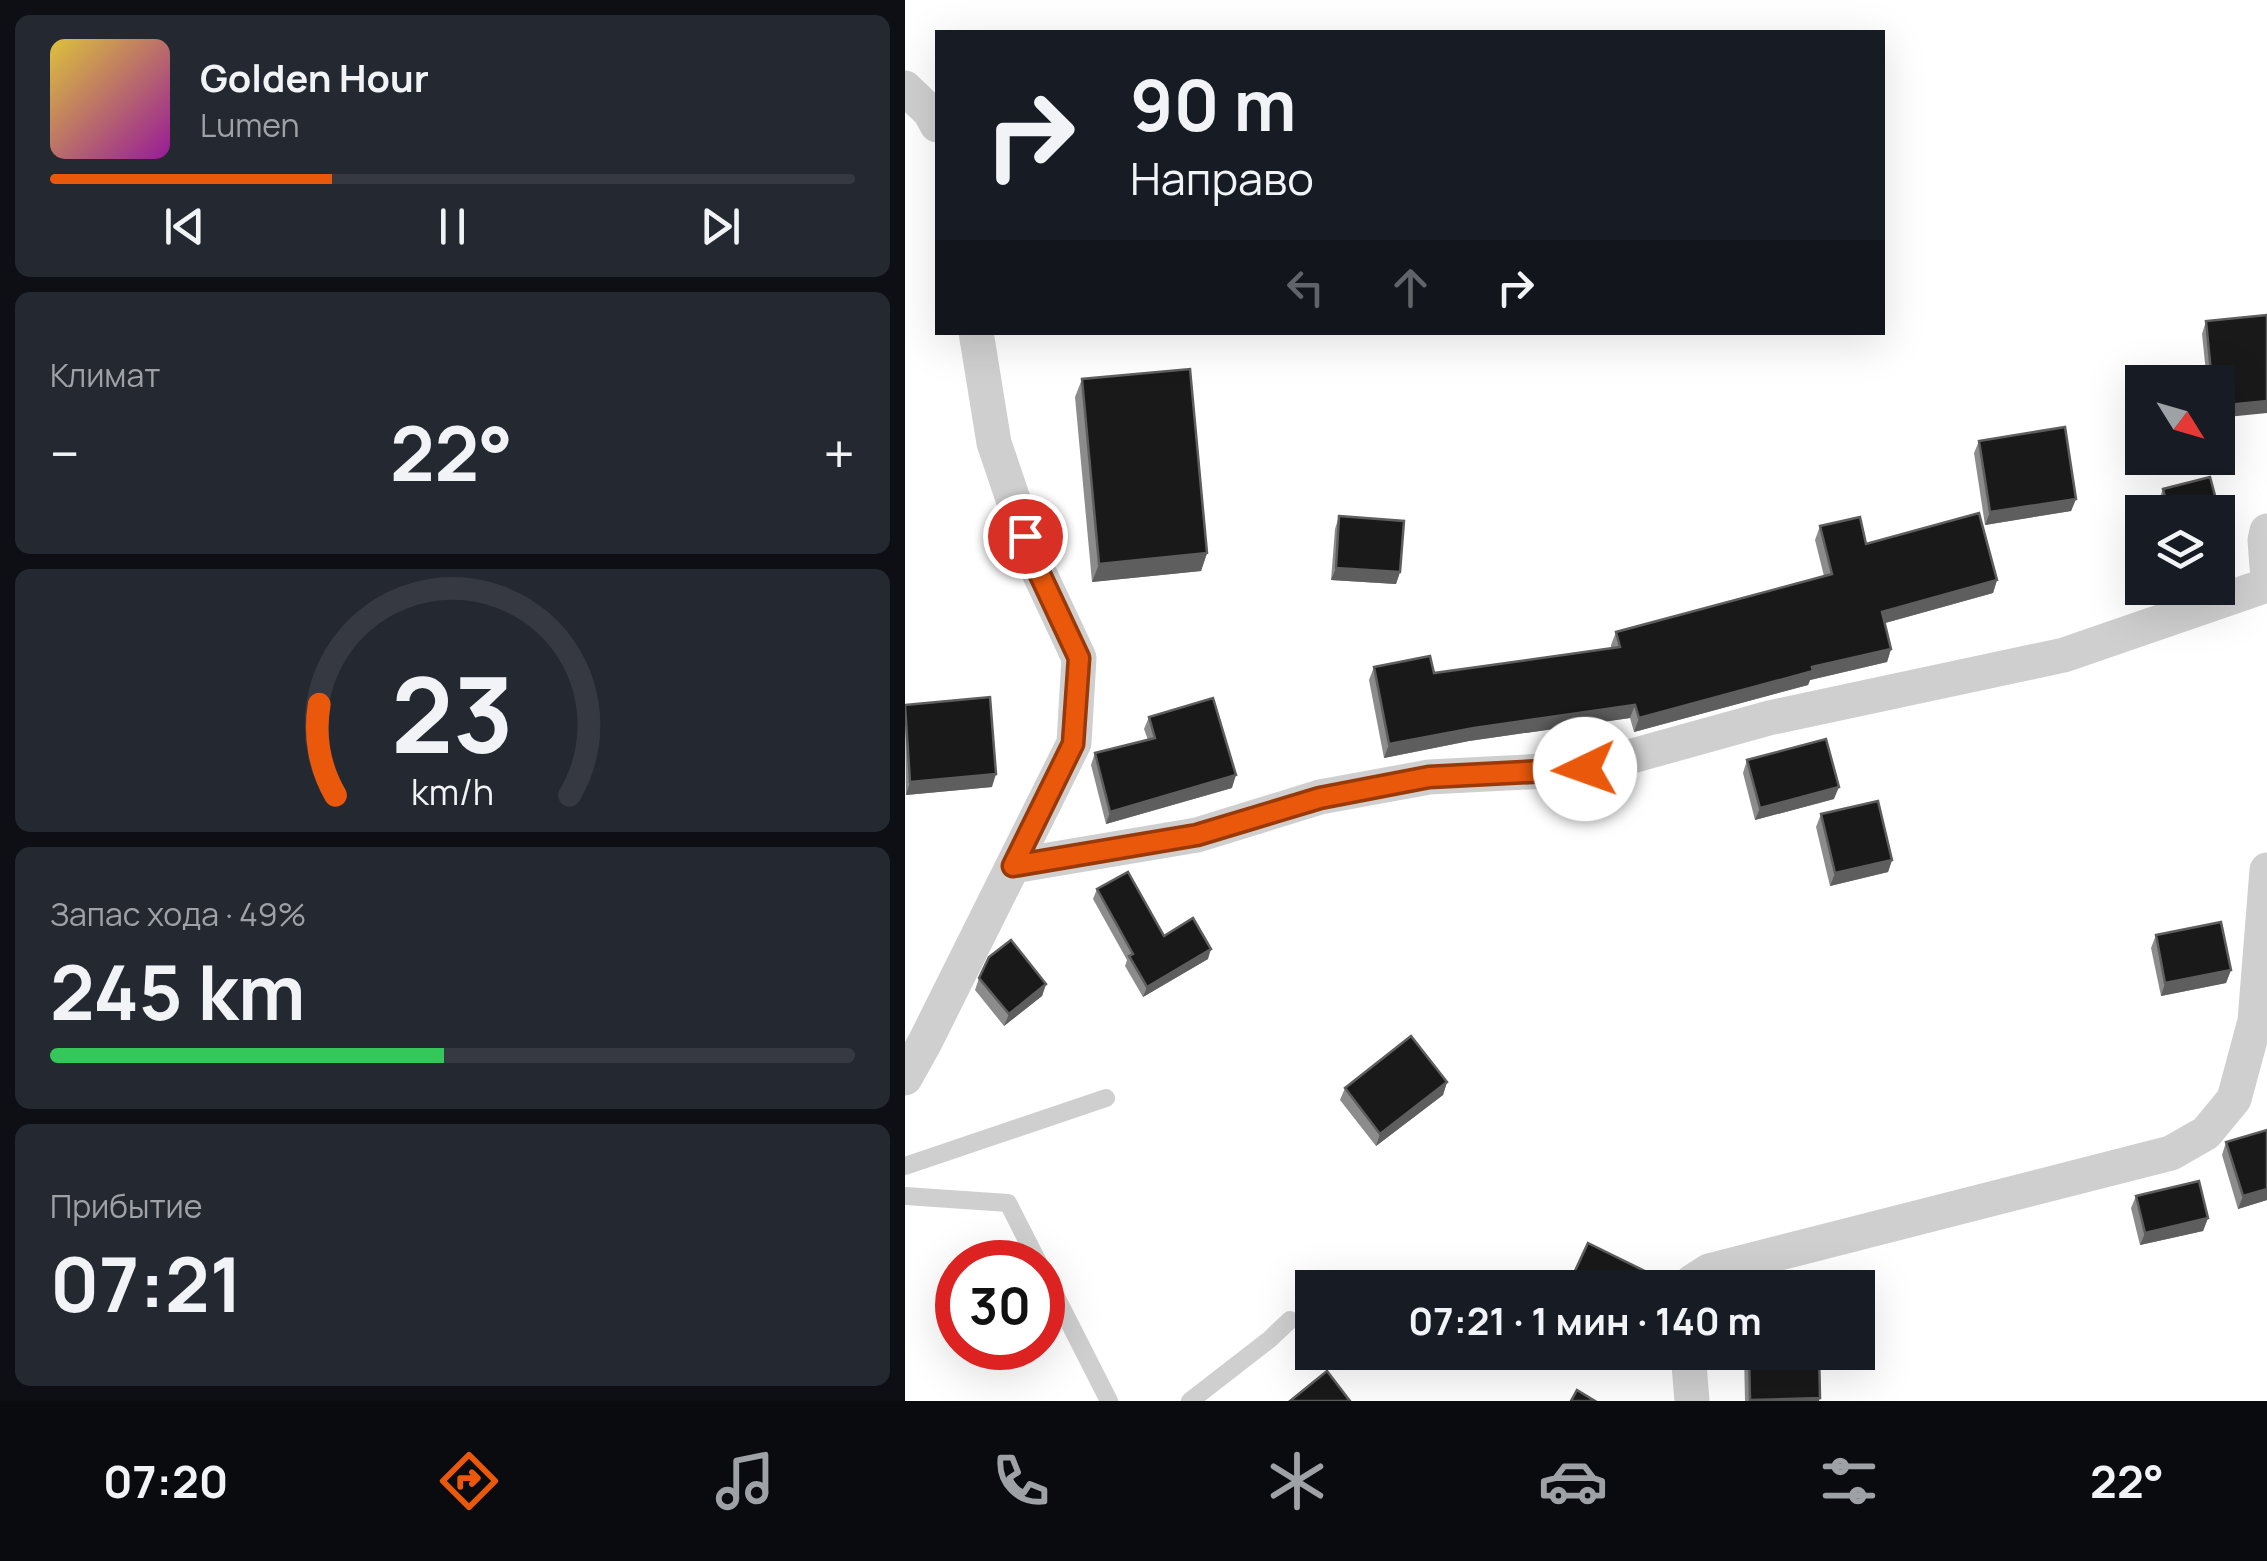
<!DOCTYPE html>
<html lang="ru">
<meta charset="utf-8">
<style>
:root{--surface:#171b24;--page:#242831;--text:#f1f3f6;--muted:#9ea1a6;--line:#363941;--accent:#ea580c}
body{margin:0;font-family:Manrope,sans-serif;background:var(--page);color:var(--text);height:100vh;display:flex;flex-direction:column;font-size:38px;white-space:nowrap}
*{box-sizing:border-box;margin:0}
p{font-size:32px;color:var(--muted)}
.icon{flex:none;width:55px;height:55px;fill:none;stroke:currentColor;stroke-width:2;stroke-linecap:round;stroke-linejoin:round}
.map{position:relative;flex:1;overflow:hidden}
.side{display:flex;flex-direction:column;gap:15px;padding:15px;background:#0d0f14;width:905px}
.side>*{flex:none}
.top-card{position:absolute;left:30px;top:30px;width:950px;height:305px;border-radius:0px;box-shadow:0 10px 40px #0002;background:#171b24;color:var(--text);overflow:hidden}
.needle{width:65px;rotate:127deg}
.tools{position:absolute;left:1220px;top:365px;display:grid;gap:20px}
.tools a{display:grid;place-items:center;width:110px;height:110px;border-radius:0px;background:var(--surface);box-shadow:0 10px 40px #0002;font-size:50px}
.speed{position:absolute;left:30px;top:1240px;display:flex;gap:20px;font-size:50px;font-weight:700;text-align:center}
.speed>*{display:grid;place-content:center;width:130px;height:130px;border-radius:50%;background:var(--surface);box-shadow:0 10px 40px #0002;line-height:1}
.speed .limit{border:15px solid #d22;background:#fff;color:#111}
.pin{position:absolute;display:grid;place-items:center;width:85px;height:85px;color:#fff;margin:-42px;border:5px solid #fff;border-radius:50%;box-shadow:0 2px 10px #0007}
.me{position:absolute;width:110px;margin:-55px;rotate:267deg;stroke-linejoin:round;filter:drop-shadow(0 0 8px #0008)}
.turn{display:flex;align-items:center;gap:35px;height:210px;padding:0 30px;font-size:45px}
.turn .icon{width:130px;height:130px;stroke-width:2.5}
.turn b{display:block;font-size:70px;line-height:85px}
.lanes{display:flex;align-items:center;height:95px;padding:0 30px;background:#0003;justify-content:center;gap:50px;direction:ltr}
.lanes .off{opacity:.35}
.big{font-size:75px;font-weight:700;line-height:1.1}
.side .tile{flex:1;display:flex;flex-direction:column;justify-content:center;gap:15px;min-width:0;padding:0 35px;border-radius:15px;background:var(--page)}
.side .dial{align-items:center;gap:0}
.dial svg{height:260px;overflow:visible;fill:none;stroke:var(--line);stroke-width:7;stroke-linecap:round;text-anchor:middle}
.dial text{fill:var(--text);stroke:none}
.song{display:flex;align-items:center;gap:30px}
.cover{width:120px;height:120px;border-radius:15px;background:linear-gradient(135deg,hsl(50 70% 55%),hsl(300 70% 35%))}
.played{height:10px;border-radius:5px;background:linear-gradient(90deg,var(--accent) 35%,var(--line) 35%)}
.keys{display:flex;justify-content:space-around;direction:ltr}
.heat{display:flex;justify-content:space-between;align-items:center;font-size:55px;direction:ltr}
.charge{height:15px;border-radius:8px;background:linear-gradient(90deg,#34c759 49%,var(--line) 0)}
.trip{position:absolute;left:390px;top:1270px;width:580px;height:100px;border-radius:0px;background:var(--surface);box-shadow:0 10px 40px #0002;font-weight:700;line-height:100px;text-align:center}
.menu{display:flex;height:160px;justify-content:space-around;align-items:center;background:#090b0e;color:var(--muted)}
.menu .icon{width:70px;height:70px}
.menu .active{color:var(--accent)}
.menu b{font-size:45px;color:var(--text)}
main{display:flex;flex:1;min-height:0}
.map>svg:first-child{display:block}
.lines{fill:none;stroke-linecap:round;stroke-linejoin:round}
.lane{stroke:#cfcfcf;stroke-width:18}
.street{stroke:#cfcfcf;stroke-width:35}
.wall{fill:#8c8c8c}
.shaded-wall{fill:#5e5e5e}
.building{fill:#191919;stroke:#5e5e5e;stroke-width:2.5}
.route-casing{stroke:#983908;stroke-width:25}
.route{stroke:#ea580c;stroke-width:18}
</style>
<main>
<section class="side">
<div class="tile">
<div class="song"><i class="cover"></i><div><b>Golden Hour</b><p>Lumen</p></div></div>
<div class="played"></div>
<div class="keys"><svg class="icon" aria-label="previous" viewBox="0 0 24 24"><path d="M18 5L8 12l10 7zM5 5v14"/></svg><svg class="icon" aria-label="pause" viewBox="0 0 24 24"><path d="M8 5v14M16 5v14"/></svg><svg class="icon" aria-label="next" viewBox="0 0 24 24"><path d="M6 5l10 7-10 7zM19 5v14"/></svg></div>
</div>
<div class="tile"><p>Климат</p>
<div class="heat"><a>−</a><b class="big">22°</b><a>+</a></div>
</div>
<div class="tile dial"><svg viewBox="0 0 100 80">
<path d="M14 69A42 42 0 1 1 86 69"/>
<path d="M14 69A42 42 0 0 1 9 41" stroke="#ea580c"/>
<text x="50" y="56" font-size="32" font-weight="700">23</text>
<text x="50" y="72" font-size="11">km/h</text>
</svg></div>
<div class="tile"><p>Запас хода · 49%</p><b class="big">245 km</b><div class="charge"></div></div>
<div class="tile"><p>Прибытие</p><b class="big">07:21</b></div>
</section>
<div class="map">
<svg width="1362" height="1401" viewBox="0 0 1362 1401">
<rect width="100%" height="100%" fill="#fff"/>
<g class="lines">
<!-- lane -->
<path class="lane" d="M0,1166L201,1098
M0,1196L103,1203L133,1262
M138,1271L204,1401
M285,1401L365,1339L385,1320"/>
<!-- street -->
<path class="street" d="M0,88L25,112L32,125
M1362,531L1360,540L1362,567
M108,866L292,835L415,797L524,777L680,769L864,718L1159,655L1362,585
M0,1078L20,1042L169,743L174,658L130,564L89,443L71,332
M785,1288L787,1282L804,1271L1266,1153L1301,1133L1329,1099L1350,1021L1362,870
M783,1352L787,1401"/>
</g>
<!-- wall -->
<path class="wall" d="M1301,321L1312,382H1302L1297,334Z
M177,379L302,553L296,571L187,582L170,397Z
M1074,441L1171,499L1166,511L1080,525L1069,453Z
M1305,477L1324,547L1320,560L1312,562V512H1256L1253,502L1258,489Z
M434,516L495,572L491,584L426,580L430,529Z
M915,526L961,544L1092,580L1088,593L980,623L986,649L982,662L905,680L903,685L729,732L725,718L564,741L479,758L464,680L469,667L529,673L706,648V645L711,632L919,576L910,540Z
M0,705L87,787L1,795Z
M244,717L327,788L201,824L186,765L190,753L243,740L239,729Z
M842,760L929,799L850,820L838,773Z
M916,814L987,860L983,872L925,886L911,827Z
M192,889L259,936L303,959L238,997L220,966L222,960L188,899Z
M1251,935L1326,970L1321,983L1256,996L1246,948Z
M74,978L141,984L137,996L99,1026L70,990Z
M542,1082L538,1095L471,1146L435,1100L440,1088Z
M1362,1130V1200L1333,1209L1317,1155L1321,1142Z
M1231,1196L1303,1218L1298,1231L1235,1245L1226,1208Z
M444,1352H465L457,1363Z
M713,1352H735L731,1362Z
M839,1352H914V1401H840Z"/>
<!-- shaded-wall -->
<path class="shaded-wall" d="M1362,401V413L1312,418V406Z
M1171,499L1166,511L1080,525L1085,512Z
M1324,547L1320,560L1312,562V551Z
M302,553L296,571L187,582L194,564Z
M431,568L495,572L491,584L426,580Z
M1092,580L1088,593L973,625L977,612Z
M986,649L982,662L905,680L903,685L729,732L734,718L907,667Z
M730,705L725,718L564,741L479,758L484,744L569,728Z
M91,774L87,787L1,795L5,782Z
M331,775L327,788L201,824L205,812Z
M934,787L929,799L850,820L855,808Z
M987,860L983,872L925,886L930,873Z
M306,949L303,959L238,997L242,987Z
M1326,970L1321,983L1256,996L1260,983Z
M141,984L137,996L99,1026L104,1014Z
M542,1082L538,1095L471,1146L475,1134Z
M1362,1189V1200L1333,1209L1338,1196Z
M1303,1218L1298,1231L1235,1245L1240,1233Z
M915,1398L914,1401H845V1400Z"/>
<!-- building -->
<path class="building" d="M1362,315V401L1312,406V382H1307L1301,321Z
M285,369L302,553L194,564L177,379Z
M1160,427L1171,499L1085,512L1074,441Z
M1305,477L1324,547L1312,551V512H1264L1258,489Z
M1074,513L1092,580L977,612L986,649L907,667L908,671L734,718L730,705L569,728L484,744L469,667L525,656L529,673L715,647L711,632L927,574L915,526L955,517L961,544Z
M434,516L499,521L495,572L431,568Z
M85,697L91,774L5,782L0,705Z
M308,698L331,775L205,812L190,753L250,738L244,717Z
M921,739L934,787L855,808L842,760Z
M973,801L987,860L930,873L916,814Z
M223,872L259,936L288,918L306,949L242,987L224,956L228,954L192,889Z
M1316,922L1326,970L1260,983L1251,935Z
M106,940L141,984L104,1014L74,978L84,957Z
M506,1036L542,1082L475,1134L440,1088Z
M1362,1130V1189L1338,1196L1321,1142Z
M1294,1181L1303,1218L1240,1233L1231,1196Z
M683,1243L762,1282L760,1288H662Z
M452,1272L473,1288H441Z
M844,1352H914L915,1398L845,1400Z
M422,1371L445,1401H385Z
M672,1390L690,1401H666Z"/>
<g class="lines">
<defs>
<path id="route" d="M120,536L130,564L174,658L168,744L108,866L292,835L415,798L524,777L680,769"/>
</defs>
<!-- route casing -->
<use href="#route" class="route-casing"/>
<!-- route -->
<use href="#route" class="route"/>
</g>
</svg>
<div class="tools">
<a><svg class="needle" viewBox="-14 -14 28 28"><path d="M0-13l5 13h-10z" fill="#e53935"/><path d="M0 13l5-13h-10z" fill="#9ea1a6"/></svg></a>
<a><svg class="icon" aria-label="layers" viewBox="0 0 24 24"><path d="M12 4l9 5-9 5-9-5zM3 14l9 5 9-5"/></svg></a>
</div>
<div class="speed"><div class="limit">30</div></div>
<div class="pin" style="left:120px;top:536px;background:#d93025"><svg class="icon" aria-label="arrive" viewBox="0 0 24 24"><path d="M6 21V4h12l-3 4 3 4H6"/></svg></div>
<svg class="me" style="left:680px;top:769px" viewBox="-20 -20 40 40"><circle r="19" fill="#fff"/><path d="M0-13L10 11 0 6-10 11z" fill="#ea580c"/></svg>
<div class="trip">07:21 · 1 мин · 140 m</div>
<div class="top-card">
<div class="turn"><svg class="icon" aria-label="right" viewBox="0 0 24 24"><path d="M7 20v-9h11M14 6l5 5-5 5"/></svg><div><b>90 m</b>Направо</div></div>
<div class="lanes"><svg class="icon off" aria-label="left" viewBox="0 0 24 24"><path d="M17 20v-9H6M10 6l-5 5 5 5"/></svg><svg class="icon off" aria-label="ahead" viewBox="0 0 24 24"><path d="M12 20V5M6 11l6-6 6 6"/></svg><svg class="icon" aria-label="right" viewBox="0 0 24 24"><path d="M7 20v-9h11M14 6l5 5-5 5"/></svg></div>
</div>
</div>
</main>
<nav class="menu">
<b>07:20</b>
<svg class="icon active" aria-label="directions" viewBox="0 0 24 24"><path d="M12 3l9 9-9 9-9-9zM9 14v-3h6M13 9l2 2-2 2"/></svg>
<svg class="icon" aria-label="music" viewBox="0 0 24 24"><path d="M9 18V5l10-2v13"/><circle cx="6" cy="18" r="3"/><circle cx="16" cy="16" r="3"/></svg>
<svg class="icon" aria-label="phone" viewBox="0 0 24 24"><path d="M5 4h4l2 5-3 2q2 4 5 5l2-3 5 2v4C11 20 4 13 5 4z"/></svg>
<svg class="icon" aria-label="climate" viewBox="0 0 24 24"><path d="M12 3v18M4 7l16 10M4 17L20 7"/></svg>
<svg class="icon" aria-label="car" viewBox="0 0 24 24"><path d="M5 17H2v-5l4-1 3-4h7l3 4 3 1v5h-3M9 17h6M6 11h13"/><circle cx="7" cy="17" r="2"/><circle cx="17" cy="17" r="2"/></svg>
<svg class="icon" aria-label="filters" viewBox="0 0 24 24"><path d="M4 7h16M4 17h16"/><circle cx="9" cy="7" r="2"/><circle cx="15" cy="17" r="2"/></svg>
<b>22°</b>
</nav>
